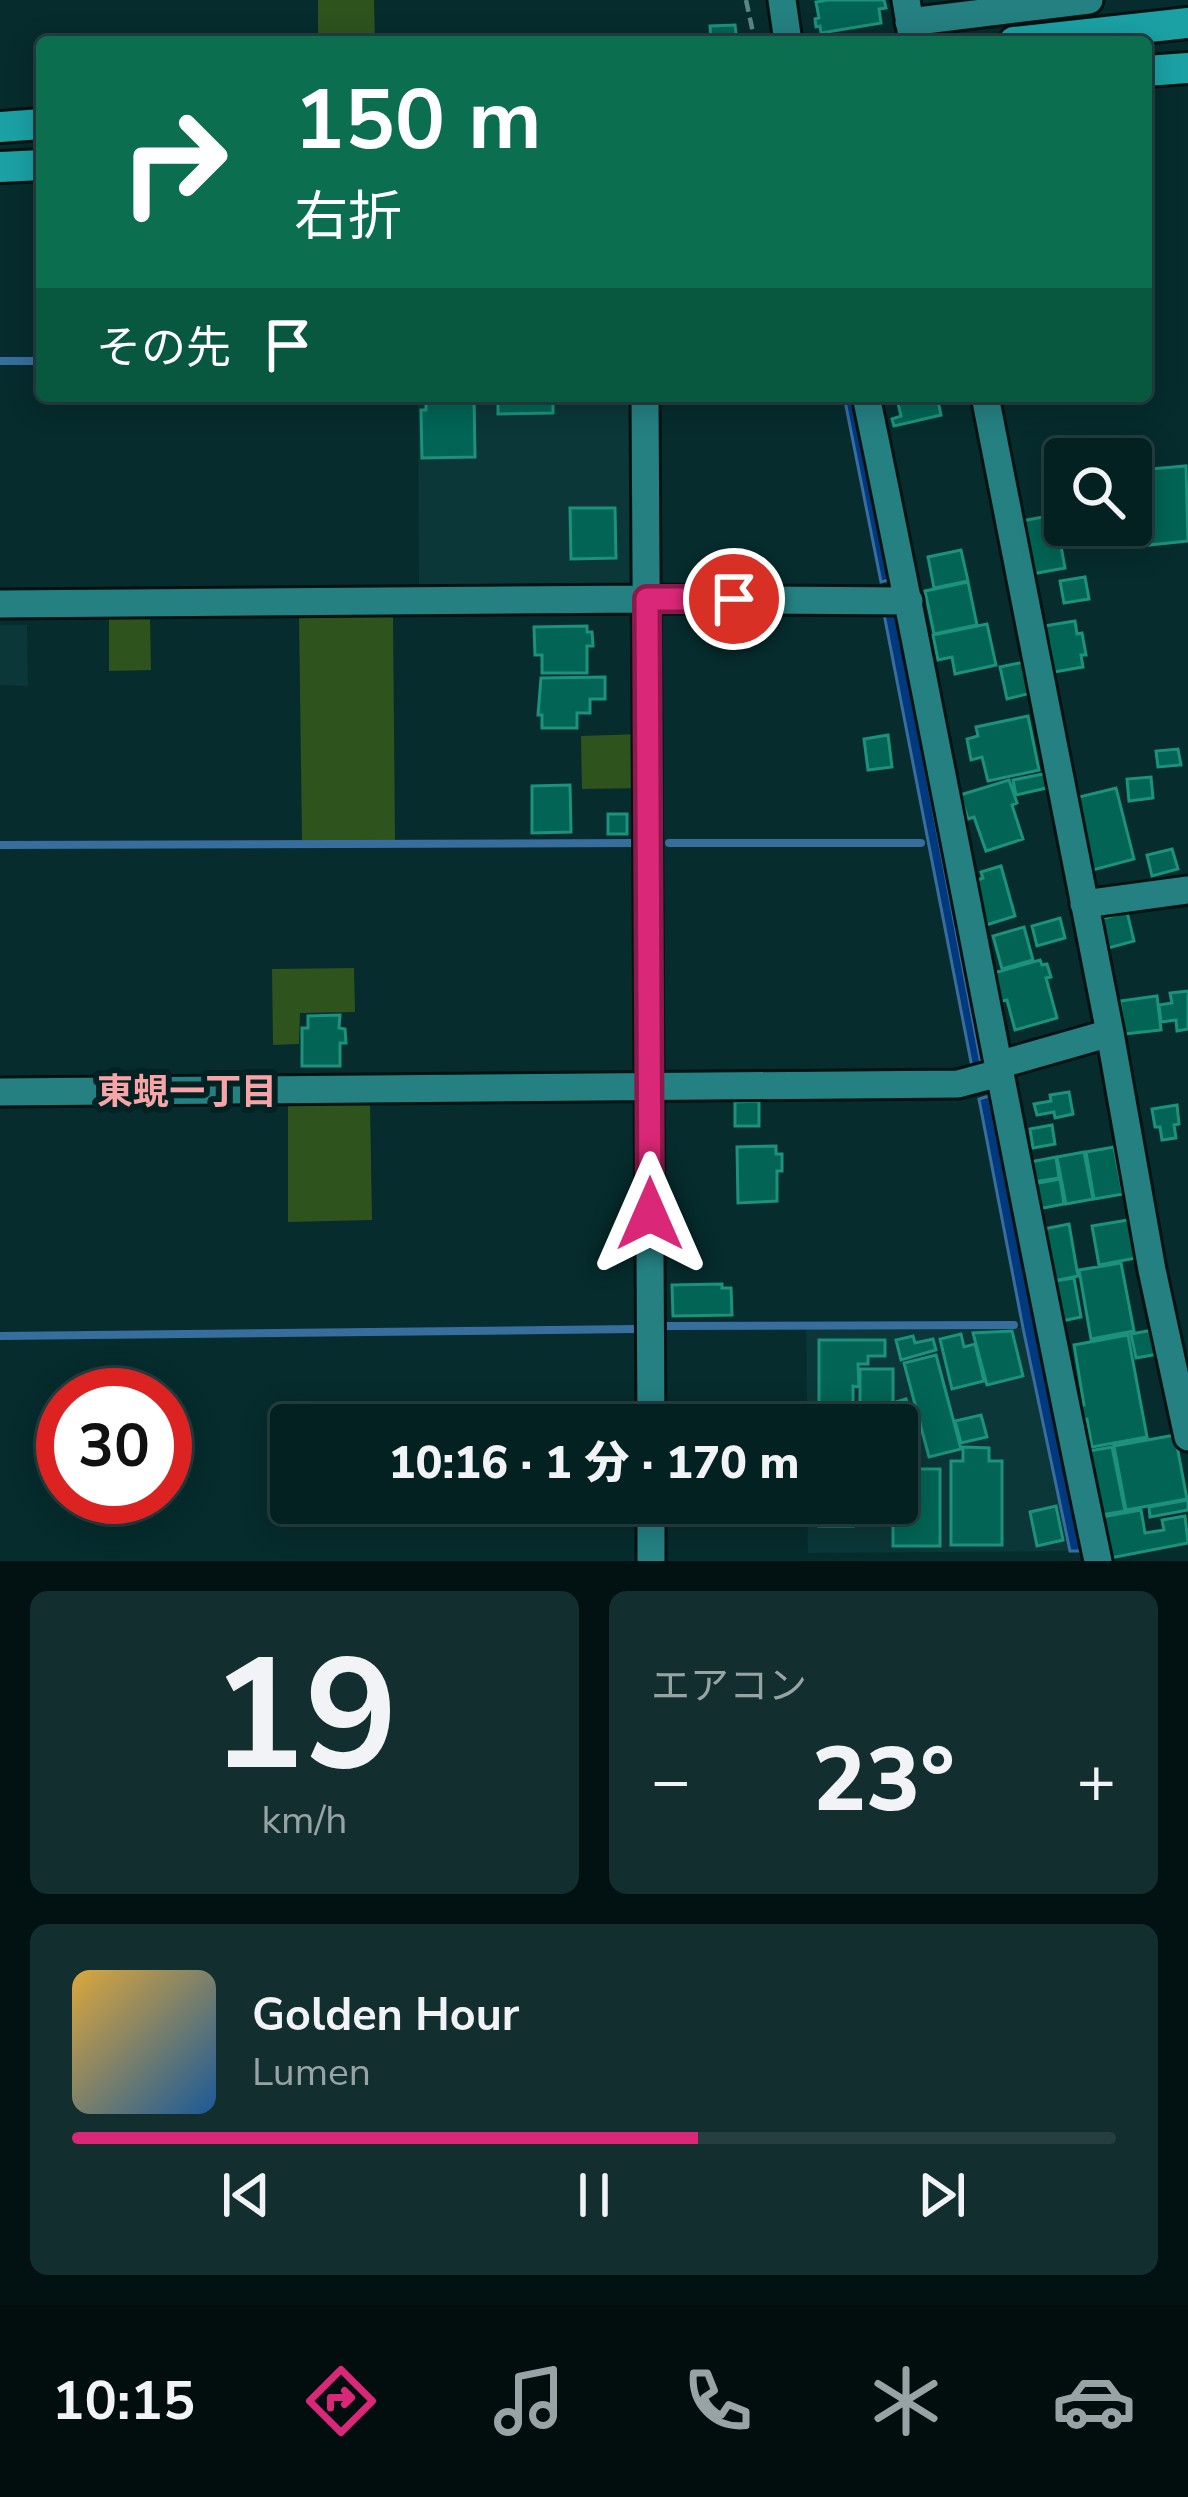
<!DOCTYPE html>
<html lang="ja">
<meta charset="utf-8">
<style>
:root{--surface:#042122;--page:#122e2f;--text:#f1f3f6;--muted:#97a3a5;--line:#253e40;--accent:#db2777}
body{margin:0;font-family:"Nunito Sans","Noto Sans JP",sans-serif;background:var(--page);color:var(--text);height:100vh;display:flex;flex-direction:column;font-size:45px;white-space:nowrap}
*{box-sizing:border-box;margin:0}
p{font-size:39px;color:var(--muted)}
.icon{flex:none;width:66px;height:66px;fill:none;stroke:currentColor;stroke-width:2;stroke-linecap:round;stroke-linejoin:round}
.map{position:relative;height:1561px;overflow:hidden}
.panel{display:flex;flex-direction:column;gap:30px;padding:30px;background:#021213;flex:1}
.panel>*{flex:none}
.hud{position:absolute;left:36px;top:36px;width:1116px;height:366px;border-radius:12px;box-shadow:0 6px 30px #0003,0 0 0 3px var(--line);background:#0b6e4f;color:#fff;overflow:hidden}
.controls{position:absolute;left:1044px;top:438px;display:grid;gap:24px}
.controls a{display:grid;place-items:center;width:108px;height:108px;border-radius:12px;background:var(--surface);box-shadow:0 6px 30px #0003,0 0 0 3px var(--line);font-size:60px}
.speed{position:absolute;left:36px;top:1368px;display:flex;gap:24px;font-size:60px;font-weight:700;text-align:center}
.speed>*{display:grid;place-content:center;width:156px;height:156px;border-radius:50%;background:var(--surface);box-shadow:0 6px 30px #0003,0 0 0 3px var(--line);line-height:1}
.speed .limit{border:18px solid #d22;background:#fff;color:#111}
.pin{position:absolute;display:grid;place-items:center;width:102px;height:102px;color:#fff;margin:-51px;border:6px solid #fff;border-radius:50%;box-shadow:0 3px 12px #0007}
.me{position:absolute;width:132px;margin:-66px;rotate:0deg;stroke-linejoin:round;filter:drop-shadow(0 0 9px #0008)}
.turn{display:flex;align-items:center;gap:42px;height:252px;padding:0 60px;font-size:54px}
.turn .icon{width:156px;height:156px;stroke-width:2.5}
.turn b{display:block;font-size:84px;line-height:102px}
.then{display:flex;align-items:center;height:114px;padding:0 60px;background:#0003;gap:24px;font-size:45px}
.big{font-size:90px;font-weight:800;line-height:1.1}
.panel .card{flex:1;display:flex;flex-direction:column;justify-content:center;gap:18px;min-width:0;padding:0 42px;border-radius:18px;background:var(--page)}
.panel .dial{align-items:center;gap:0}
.dial b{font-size:156px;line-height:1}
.song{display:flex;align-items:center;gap:36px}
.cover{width:144px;height:144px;border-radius:18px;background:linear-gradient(135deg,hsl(40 70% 55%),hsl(210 70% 35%))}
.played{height:12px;border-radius:6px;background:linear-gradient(90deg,var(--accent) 60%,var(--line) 60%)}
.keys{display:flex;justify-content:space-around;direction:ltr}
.heat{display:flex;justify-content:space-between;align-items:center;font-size:66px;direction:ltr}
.panel .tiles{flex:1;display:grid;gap:30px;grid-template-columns:1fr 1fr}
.card:last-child{grid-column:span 2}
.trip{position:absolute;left:270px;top:1404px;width:648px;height:120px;border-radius:12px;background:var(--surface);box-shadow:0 6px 30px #0003,0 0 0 3px var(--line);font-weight:800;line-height:120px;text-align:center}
.tabs{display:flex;height:192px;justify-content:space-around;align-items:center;background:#020d0e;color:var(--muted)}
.tabs .icon{width:84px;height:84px}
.tabs .active{color:var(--accent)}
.tabs b{font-size:54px;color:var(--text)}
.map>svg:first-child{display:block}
.built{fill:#0b3738}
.green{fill:#2e531d}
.water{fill:#00397d;stroke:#376e9e;stroke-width:3}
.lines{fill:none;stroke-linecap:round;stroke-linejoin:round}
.stream{stroke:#376e9e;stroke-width:8}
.building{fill:#016454;stroke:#1c927d;stroke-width:3}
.minor-casing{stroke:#041212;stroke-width:33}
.primary-casing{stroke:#041212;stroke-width:36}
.path{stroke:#5a8687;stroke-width:4.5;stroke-dasharray:12 6;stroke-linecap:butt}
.minor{stroke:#258082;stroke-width:27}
.primary{stroke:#1ba1a4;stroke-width:30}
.route-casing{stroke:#8e194d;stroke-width:30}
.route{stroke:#db2777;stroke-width:21}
.labels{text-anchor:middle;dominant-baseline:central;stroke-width:12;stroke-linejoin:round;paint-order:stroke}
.neighbourhood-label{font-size:36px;font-weight:bold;fill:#f8a4a7;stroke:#002223}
</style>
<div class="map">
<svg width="1188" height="1561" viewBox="0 0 1188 1561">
<rect width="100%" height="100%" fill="#062c2d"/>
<!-- built -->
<path class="built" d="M418,396H634L636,586L419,589Z
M0,625H27L28,686L0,685Z
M806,1328H1023L1070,1551L808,1553L807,1503H897V1425H807Z"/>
<!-- green -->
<path class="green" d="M318,0H374L375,42H318Z
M299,616H393L395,840H302Z
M109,618H150L151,670L109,671Z
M641,734L643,788L582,789L581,736Z
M354,968L355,1012L300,1013L299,1044L273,1045L272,969Z
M370,1102L372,1220L288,1222V1103Z"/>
<!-- water -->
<path class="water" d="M844,396H852L889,580L881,582Z
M896,612L981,1064L972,1067L884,614Z
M989,1096L1081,1551H1070L1023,1328L979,1099Z"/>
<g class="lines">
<!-- stream -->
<path class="stream" d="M0,361H42
M669,843H921
M0,845L636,843
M663,1326L1014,1325
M0,1336L635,1329"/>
</g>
<!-- building -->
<path class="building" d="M828,0H884L886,8L879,9L881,23L821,33L820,26L816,27L815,19L819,18L816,2Z
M735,25L737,42H711L710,26Z
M426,396H474L475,457L422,458L421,410H426Z
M498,396H553V413L498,414Z
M881,396H937L941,415L894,426L892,419L901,416L897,399L882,402Z
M1186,466L1188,541L1149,545L1145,506L1131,508V487L1139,486L1138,470Z
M570,508H615L616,558L571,559Z
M1043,517L1045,526L1057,524L1065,568L1032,574L1022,521Z
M961,550L968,581L934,588L928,557Z
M1085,577L1089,599L1064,603L1060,581Z
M968,582L977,625L934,634L925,591Z
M1075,621L1077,634L1082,633L1086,655H1081L1083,667L1054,672L1049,643L1041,644L1038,627Z
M987,624L996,665L955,674L952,657L938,660L933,635Z
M587,626V632H592L593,646H587V673H542V655H535L534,627Z
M1024,662L1031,693L1007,699L1000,667Z
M605,677V699H590V713H577V728H542V715H538L541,678Z
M1028,716L1039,770L988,781L982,757L971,760L967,739L978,736L976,727Z
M888,735L892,767L868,770L864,739Z
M1178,749L1181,765L1158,767L1156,751Z
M1048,773L1051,787L1016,795L1013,780Z
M1151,777L1153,798L1129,801L1127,779Z
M1009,780L1017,803L1012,805L1023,839L986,851L974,817L968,819L960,795Z
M570,785L571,832L532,833V786Z
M1116,788L1134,859L1093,870L1075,798Z
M608,814H627V834H608Z
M1172,849L1178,869L1152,876L1147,855Z
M1001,866L1015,916L986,925L974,881L983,878L981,872Z
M1127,912L1134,941L1105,949L1097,920Z
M1060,918L1065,938L1037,946L1032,926Z
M1024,927L1033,960L1002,969L993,936Z
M1040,960L1042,965L1047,964L1051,977L1046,978L1057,1018L1015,1030L1007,1000L998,1002L990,974Z
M1188,991V1029L1177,1031L1176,1020L1161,1022L1159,1005L1172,1003L1170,993Z
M1157,996L1161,1030L1124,1034L1120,1001Z
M340,1015L339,1028L345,1029L346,1043H340V1066H302V1028H308V1016Z
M1069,1092L1073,1114L1055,1118L1054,1112L1037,1115L1034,1104L1051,1101L1050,1095Z
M759,1101V1126H735V1102Z
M1177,1105L1179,1124L1174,1125L1176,1138L1162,1140L1160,1127H1155L1152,1109Z
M1052,1125L1055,1144L1033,1148L1030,1129Z
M776,1146V1154H782V1171H777V1201L738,1203L737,1147Z
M1114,1147L1123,1194L1094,1199L1086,1152Z
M1084,1152L1093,1199L1066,1204L1057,1157Z
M1056,1157L1059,1178L1033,1182L1030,1162Z
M1060,1179L1064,1204L1038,1209L1033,1184Z
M1134,1219L1141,1257L1099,1265L1092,1226Z
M1069,1224L1078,1276L1054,1281L1044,1229Z
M1121,1263L1134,1331L1091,1339L1079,1270Z
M1074,1278L1081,1317L1062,1321L1054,1281Z
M722,1284V1288H731L732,1315L673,1316L672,1285Z
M1153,1330L1158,1354L1136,1358L1131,1334Z
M1012,1331L1023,1376L987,1385L973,1333Z
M961,1334L964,1347L975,1344L984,1381L952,1389L940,1339Z
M1128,1335L1147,1437L1092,1447L1087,1419L1079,1421L1076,1406L1084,1405L1074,1345Z
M913,1336L915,1343L933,1339L936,1350L901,1360L896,1340Z
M819,1340H885V1356H868V1364H858L859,1387L853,1386V1422H859V1425H819Z
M936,1355L961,1449L929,1457L904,1363Z
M860,1369H893V1403L906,1399L911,1418L893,1425H860Z
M981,1415L987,1437L961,1443L955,1421Z
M897,1429H913V1454H897Z
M1175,1435L1187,1499L1126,1510L1114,1446Z
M963,1447L989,1448V1461H1002V1545H951V1461H963Z
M1112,1447L1125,1511L1101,1515L1089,1451Z
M904,1459H919V1469H940V1546H893V1503H897V1469H904Z
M1188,1500V1510L1150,1517L1149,1507Z
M819,1503H853V1526H819Z
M1056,1506L1063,1540L1037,1546L1030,1512Z
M1141,1510L1145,1533L1164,1530L1162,1520L1185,1516L1188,1543L1110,1558L1102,1517Z"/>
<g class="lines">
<defs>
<path id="minor" d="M782,0L788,42
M906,0L913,42
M909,22L1089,0
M645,396L651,1425
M866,396C947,784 1016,1174 1098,1561
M985,396L1110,1033L1152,1270L1188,1437
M0,604L647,599L909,601
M1084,904L1188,890
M998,1065L1110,1033
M0,1092L958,1084L999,1073
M651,1503V1561"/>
<path id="primary" d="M1014,42L1188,23
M1146,71L1188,68
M0,127L42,124
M0,167L42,165"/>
</defs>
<!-- minor casing -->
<use href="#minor" class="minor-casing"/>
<!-- primary casing -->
<use href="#primary" class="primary-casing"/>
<!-- path -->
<path class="path" d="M746,0L755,42"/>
<!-- minor -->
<use href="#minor" class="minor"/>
<!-- primary -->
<use href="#primary" class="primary"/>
</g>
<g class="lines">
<defs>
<path id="route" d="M650,1214L647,599H734"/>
</defs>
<!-- route casing -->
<use href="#route" class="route-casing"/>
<!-- route -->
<use href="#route" class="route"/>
</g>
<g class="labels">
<!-- neighbourhood labels -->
<g class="neighbourhood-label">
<text x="187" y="1092">東蜆一丁目</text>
</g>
</g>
</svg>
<div class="controls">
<a><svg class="icon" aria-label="search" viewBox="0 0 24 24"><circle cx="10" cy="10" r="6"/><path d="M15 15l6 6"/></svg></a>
</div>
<div class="speed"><div class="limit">30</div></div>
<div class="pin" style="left:734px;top:599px;background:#d93025"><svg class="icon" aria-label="arrive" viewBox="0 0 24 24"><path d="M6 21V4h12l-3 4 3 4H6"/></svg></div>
<svg class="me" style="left:650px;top:1214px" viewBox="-20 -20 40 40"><path d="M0-17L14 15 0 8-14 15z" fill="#db2777" stroke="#fff" stroke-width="4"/></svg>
<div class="trip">10:16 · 1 分 · 170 m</div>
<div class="hud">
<div class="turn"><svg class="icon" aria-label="right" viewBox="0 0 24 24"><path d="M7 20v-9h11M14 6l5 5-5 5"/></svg><div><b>150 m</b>右折</div></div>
<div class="then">その先<svg class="icon" aria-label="arrive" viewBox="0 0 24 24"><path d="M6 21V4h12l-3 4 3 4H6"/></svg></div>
</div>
</div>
<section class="panel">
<div class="tiles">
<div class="card dial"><b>19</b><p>km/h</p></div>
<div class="card"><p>エアコン</p>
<div class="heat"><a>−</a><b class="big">23°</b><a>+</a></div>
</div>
<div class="card">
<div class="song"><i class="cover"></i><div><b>Golden Hour</b><p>Lumen</p></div></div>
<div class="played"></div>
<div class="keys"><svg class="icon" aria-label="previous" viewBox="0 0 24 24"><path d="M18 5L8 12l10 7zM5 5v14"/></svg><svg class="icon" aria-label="pause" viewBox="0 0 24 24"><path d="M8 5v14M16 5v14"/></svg><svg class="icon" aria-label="next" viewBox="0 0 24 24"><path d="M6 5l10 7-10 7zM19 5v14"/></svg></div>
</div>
</div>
</section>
<nav class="tabs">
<b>10:15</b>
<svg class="icon active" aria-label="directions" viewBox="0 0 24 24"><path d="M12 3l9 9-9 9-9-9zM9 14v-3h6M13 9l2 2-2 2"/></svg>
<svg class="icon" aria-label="music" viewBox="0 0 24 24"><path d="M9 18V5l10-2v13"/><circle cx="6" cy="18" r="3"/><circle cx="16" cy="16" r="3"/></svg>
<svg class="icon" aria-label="phone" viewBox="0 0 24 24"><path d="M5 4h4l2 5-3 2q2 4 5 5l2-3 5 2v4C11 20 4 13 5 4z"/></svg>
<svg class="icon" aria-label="climate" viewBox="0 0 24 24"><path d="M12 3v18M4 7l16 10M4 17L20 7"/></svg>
<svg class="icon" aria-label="car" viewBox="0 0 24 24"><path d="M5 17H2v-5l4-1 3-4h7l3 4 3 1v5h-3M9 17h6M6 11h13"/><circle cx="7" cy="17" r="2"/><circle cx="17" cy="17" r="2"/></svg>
</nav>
